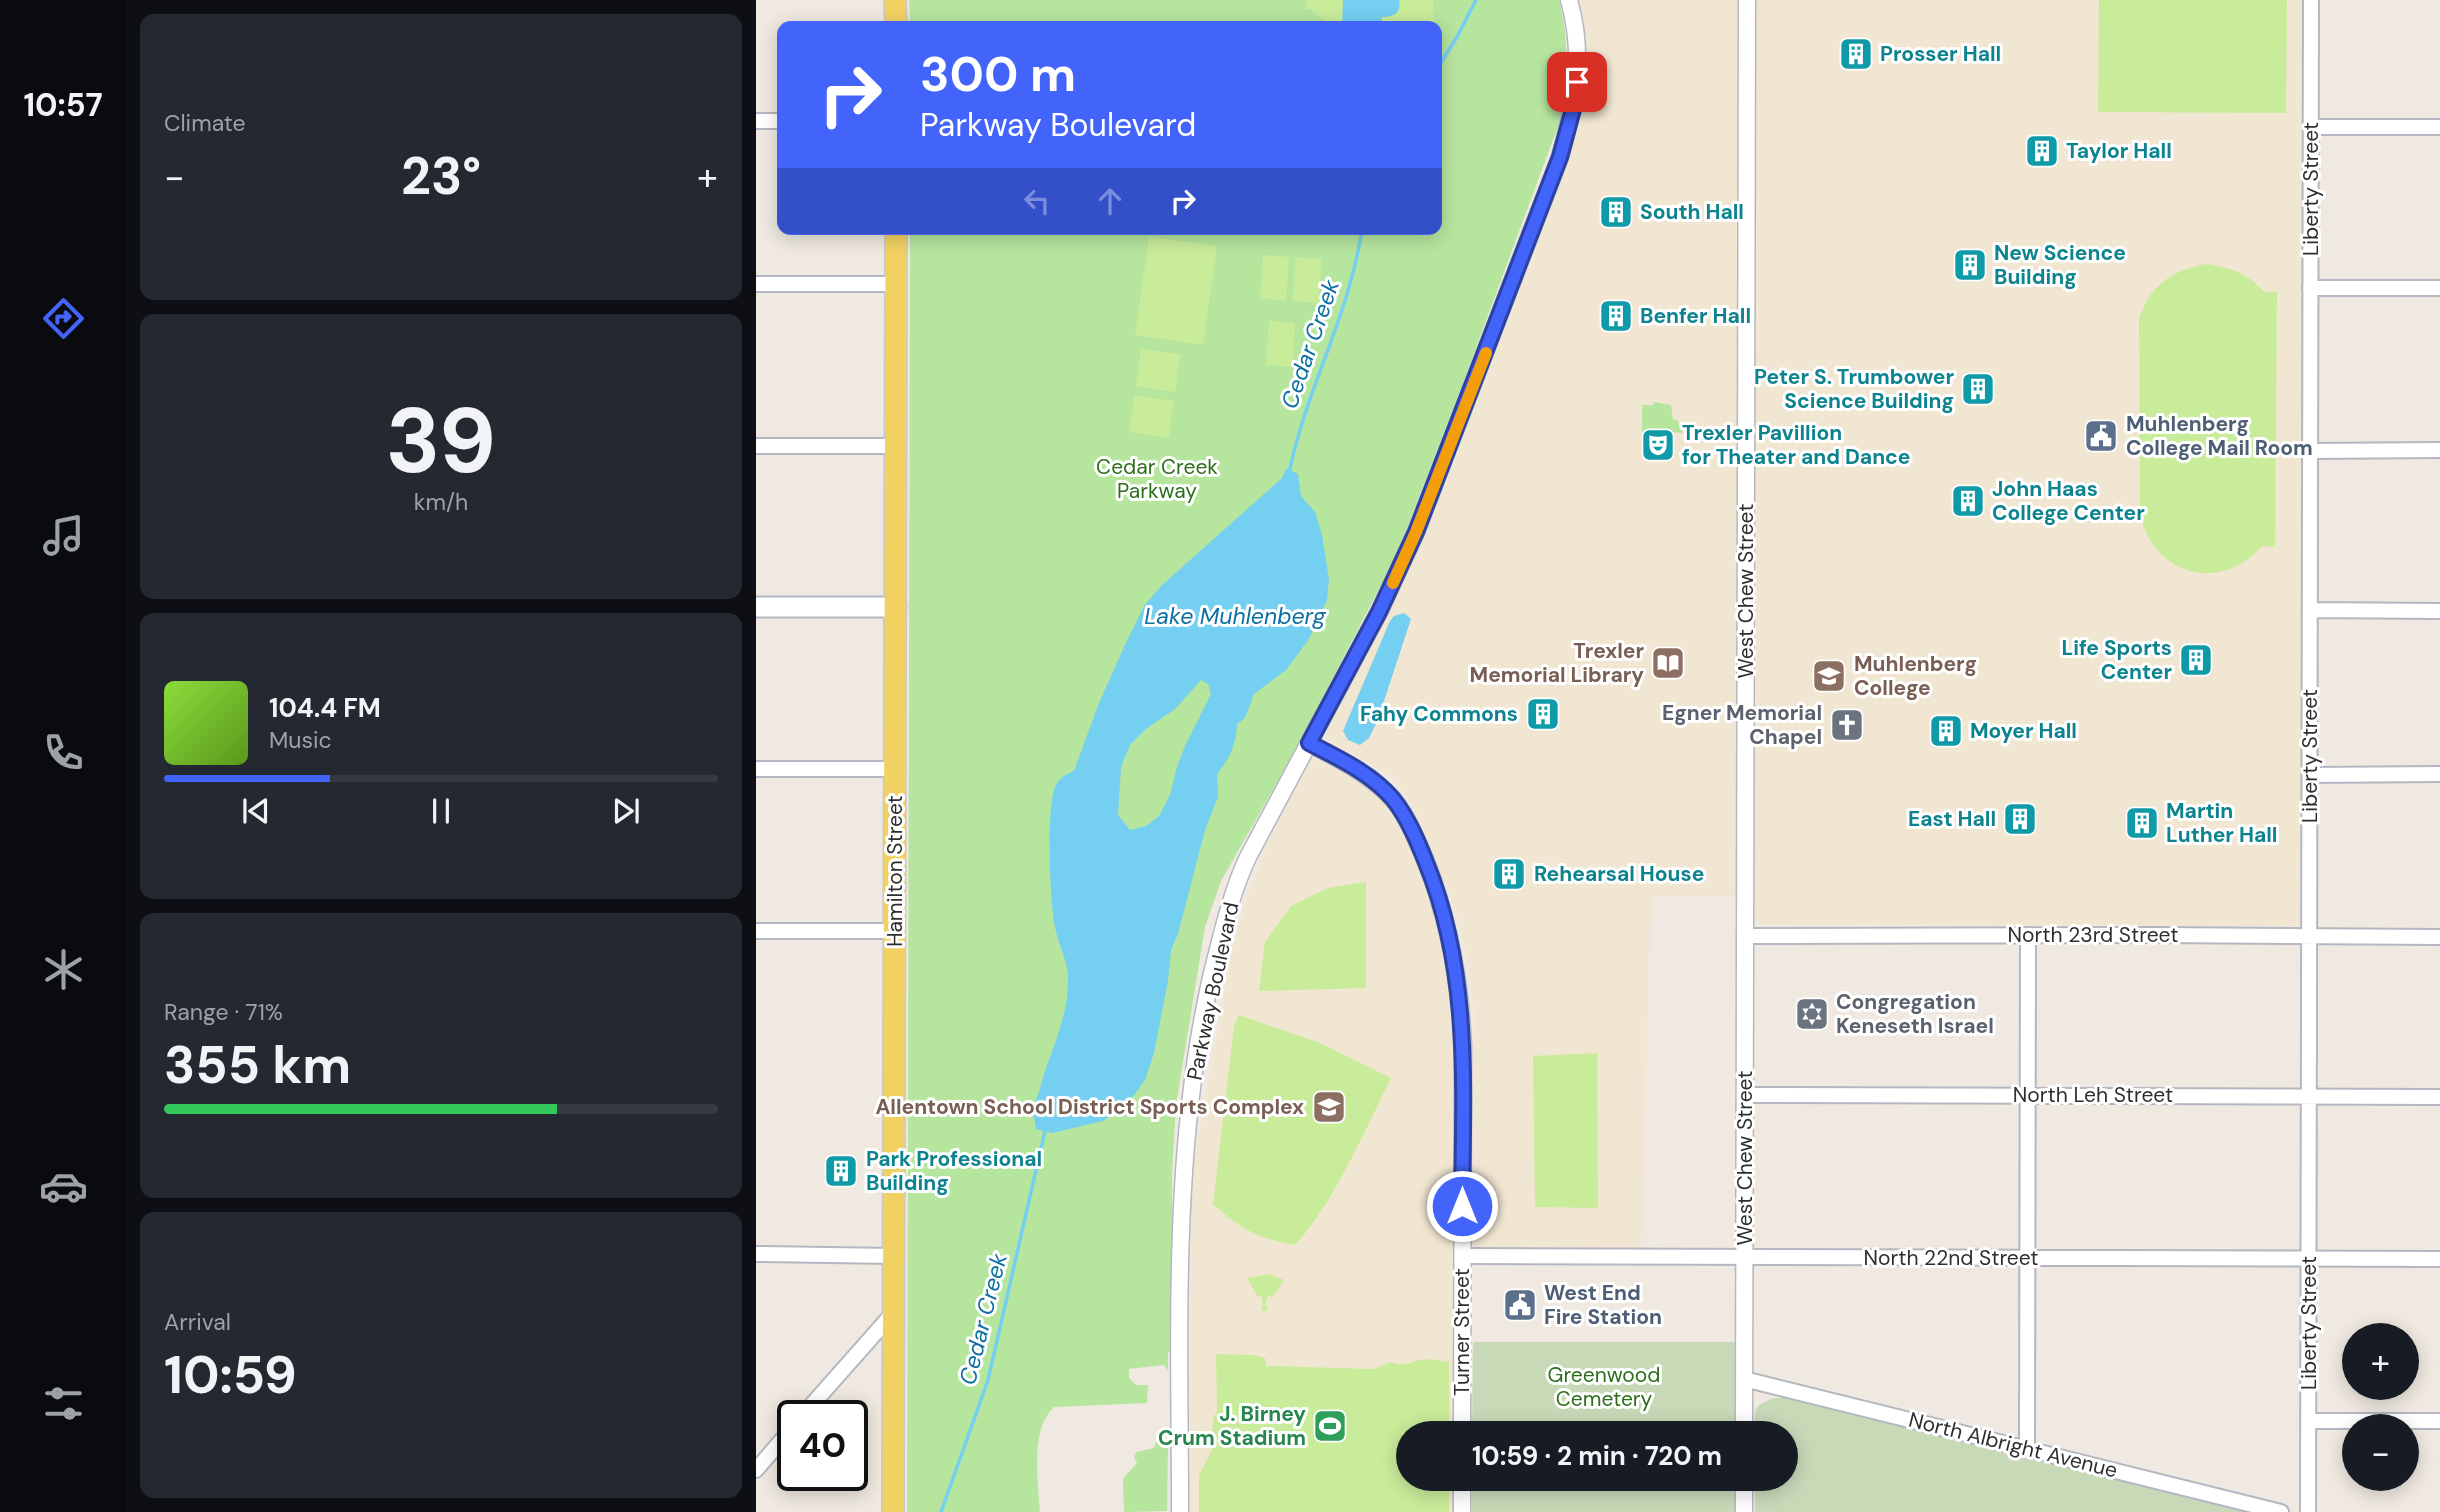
<!DOCTYPE html>
<meta charset="utf-8">
<style>
:root{--surface:#171b24;--page:#242831;--text:#f1f3f6;--muted:#9ea1a6;--line:#363941;--accent:#4264fb}
body{margin:0;font-family:"DM Sans",sans-serif;background:var(--page);color:var(--text);height:100vh;display:flex;flex-direction:column;font-size:26px;white-space:nowrap}
*{box-sizing:border-box;margin:0}
p{font-size:23px;color:var(--muted)}
.icon{flex:none;width:38px;height:38px;fill:none;stroke:currentColor;stroke-width:2;stroke-linecap:round;stroke-linejoin:round}
.map{position:relative;flex:1;overflow:hidden}
.side{display:flex;flex-direction:column;gap:14px;padding:14px;background:#0d0f14;width:630px}
.side>*{flex:none}
.hud{position:absolute;left:21px;top:21px;width:665px;height:214px;border-radius:14px;box-shadow:0 4px 18px #0003;background:#4264fb;color:#fff;overflow:hidden}
.fabs{position:absolute;left:1586px;top:1323px;display:grid;gap:14px}
.fabs a{display:grid;place-items:center;width:77px;height:77px;border-radius:50%;background:var(--surface);box-shadow:0 4px 18px #0003;font-size:35px}
.speed{position:absolute;left:21px;top:1400px;display:flex;gap:14px;font-size:35px;font-weight:700;text-align:center}
.speed>*{display:grid;place-content:center;width:91px;height:91px;border-radius:50%;background:var(--surface);box-shadow:0 4px 18px #0003;line-height:1}
.speed .limit{border:4px solid #111;border-radius:10px;background:#fff;color:#111}
.pin{position:absolute;display:grid;place-items:center;width:60px;height:60px;color:#fff;margin:-30px;border-radius:14px;box-shadow:0 4px 10px #0006}
.me{position:absolute;width:77px;margin:-38px;rotate:0deg;stroke-linejoin:round;filter:drop-shadow(0 0 5px #0008)}
.turn{display:flex;align-items:center;gap:24px;height:147px;padding:0 28px;font-size:32px}
.turn .icon{width:91px;height:91px;stroke-width:2.5}
.turn b{display:block;font-size:49px;line-height:60px}
.lanes{display:flex;align-items:center;height:66px;padding:0 28px;background:#0003;justify-content:center;gap:35px;direction:ltr}
.lanes .off{opacity:.35}
.big{font-size:52px;font-weight:700;line-height:1.1}
.side .card{flex:1;display:flex;flex-direction:column;justify-content:center;gap:10px;min-width:0;padding:0 24px;border-radius:14px;background:var(--page)}
.side .dial{align-items:center;gap:0}
.dial b{font-size:91px;line-height:1}
.song{display:flex;align-items:center;gap:21px}
.cover{width:84px;height:84px;border-radius:10px;background:linear-gradient(135deg,hsl(90 70% 55%),hsl(90 70% 35%))}
.played{height:7px;border-radius:4px;background:linear-gradient(90deg,var(--accent) 30%,var(--line) 30%)}
.keys{display:flex;justify-content:space-around;direction:ltr}
.heat{display:flex;justify-content:space-between;align-items:center;font-size:38px;direction:ltr}
.charge{height:10px;border-radius:5px;background:linear-gradient(90deg,#34c759 71%,var(--line) 0)}
.trip{position:absolute;left:640px;top:1421px;width:402px;height:70px;border-radius:35px;background:var(--surface);box-shadow:0 4px 18px #0003;font-weight:700;line-height:70px;text-align:center}
main{display:flex;flex:1;min-height:0}
.menu{display:flex;flex-direction:column;width:126px;justify-content:space-around;align-items:center;background:#090b0e;color:var(--muted)}
.menu .icon{width:49px;height:49px}
.menu .active{color:var(--accent)}
.menu b{font-size:32px;color:var(--text)}
.map>svg:first-child{display:block}
.education{fill:#f0e6d1}
.green{fill:#b6e59e}
.cemetery{fill:#c8d9b8}
.pitch{fill:#c9ec9a}
.water{fill:#75cff0;fill-rule:evenodd}
.lines{fill:none;stroke-linecap:round;stroke-linejoin:round}
.stream{stroke:#75cff0;stroke-width:3.5}
.minor-casing{stroke:#b4b7c1;stroke-width:18}
.tertiary-casing{stroke:#b4b7c1;stroke-width:19}
.secondary-casing{stroke:#b4b7c1;stroke-width:23}
.primary-casing{stroke:#c9c9c9;stroke-width:24}
.minor{stroke:#fff;stroke-width:14}
.tertiary{stroke:#fff;stroke-width:16}
.secondary{stroke:#fff;stroke-width:19}
.primary{stroke:#f2d163;stroke-width:21}
.route-casing{stroke:#2b41a3;stroke-width:18}
.route{stroke:#4264fb;stroke-width:12}
.slow{stroke:#f59e0b;stroke-width:12}
.labels{text-anchor:middle;dominant-baseline:central;stroke-width:6;stroke-linejoin:round;paint-order:stroke}
.culture-label{font-size:21px;font-weight:bold;fill:#0d838f;stroke:#fff;text-anchor:start}
.street-label{font-size:21px;fill:#2e2e2e;stroke:#fff}
.service-label{font-size:21px;font-weight:bold;fill:#4e5e75;stroke:#fff;text-anchor:start}
.park-label{font-size:21px;fill:#2c6e1b;stroke:#fff}
.education-label{font-size:21px;font-weight:bold;fill:#785e54;stroke:#fff;text-anchor:end}
.worship-label{font-size:21px;font-weight:bold;fill:#5b616d;stroke:#fff;text-anchor:end}
.leisure-label{font-size:21px;font-weight:bold;fill:#27864d;stroke:#fff;text-anchor:end}
.water-label{font-size:23px;font-style:italic;fill:#0d6fa3;stroke:#fff}
</style>
<main>
<nav class="menu">
<b>10:57</b>
<svg class="icon active" aria-label="directions" viewBox="0 0 24 24"><path d="M12 3l9 9-9 9-9-9zM9 14v-3h6M13 9l2 2-2 2"/></svg>
<svg class="icon" aria-label="music" viewBox="0 0 24 24"><path d="M9 18V5l10-2v13"/><circle cx="6" cy="18" r="3"/><circle cx="16" cy="16" r="3"/></svg>
<svg class="icon" aria-label="phone" viewBox="0 0 24 24"><path d="M5 4h4l2 5-3 2q2 4 5 5l2-3 5 2v4C11 20 4 13 5 4z"/></svg>
<svg class="icon" aria-label="climate" viewBox="0 0 24 24"><path d="M12 3v18M4 7l16 10M4 17L20 7"/></svg>
<svg class="icon" aria-label="car" viewBox="0 0 24 24"><path d="M5 17H2v-5l4-1 3-4h7l3 4 3 1v5h-3M9 17h6M6 11h13"/><circle cx="7" cy="17" r="2"/><circle cx="17" cy="17" r="2"/></svg>
<svg class="icon" aria-label="filters" viewBox="0 0 24 24"><path d="M4 7h16M4 17h16"/><circle cx="9" cy="7" r="2"/><circle cx="15" cy="17" r="2"/></svg>
</nav>
<section class="side">
<div class="card"><p>Climate</p>
<div class="heat"><a>−</a><b class="big">23°</b><a>+</a></div>
</div>
<div class="card dial"><b>39</b><p>km/h</p></div>
<div class="card">
<div class="song"><i class="cover"></i><div><b>104.4 FM</b><p>Music</p></div></div>
<div class="played"></div>
<div class="keys"><svg class="icon" aria-label="previous" viewBox="0 0 24 24"><path d="M18 5L8 12l10 7zM5 5v14"/></svg><svg class="icon" aria-label="pause" viewBox="0 0 24 24"><path d="M8 5v14M16 5v14"/></svg><svg class="icon" aria-label="next" viewBox="0 0 24 24"><path d="M6 5l10 7-10 7zM19 5v14"/></svg></div>
</div>
<div class="card"><p>Range · 71%</p><b class="big">355 km</b><div class="charge"></div></div>
<div class="card"><p>Arrival</p><b class="big">10:59</b></div>
</section>
<div class="map">
<svg width="1684" height="1512" viewBox="0 0 1684 1512">
<rect width="100%" height="100%" fill="#efe9e1"/>
<!-- education -->
<path class="education" d="M823,0H1548L1546,921L1542,926L1004,924L997,919L996,896H895L885,1248L721,1247L717,1244L718,1010L712,963L701,914L659,809L639,780L618,766L578,745L572,738L571,730L628,621L672,530L805,183L826,117L830,82L831,47Z
M565,759L608,780L630,797L644,818L673,897L686,950L695,1007L698,1048L697,1156L699,1433H653V1479H699V1512H434L435,1201L438,1165L475,953L492,895L511,845L549,771L555,762Z"/>
<!-- green -->
<path class="green" d="M153,0H803C814,40 811,80 804,121L705,388L647,538L628,579L540,749L465,881L449,927L420,1105L416,1173V1371L414,1352H412V1370L407,1365L373,1369V1378L380,1385H392L391,1403L298,1407C274,1429 282,1482 284,1512H151L154,229H681V26H154Z
M898,402L915,405L917,420H921L927,433L917,432V436H886V405H897Z
M400,1442L412,1446L411,1511L368,1512L367,1479L381,1463L378,1457L381,1452L398,1448Z"/>
<!-- cemetery -->
<path class="cemetery" d="M717,1342H980V1433H716Z
M1018,1398H1030L1494,1512H999V1479H1031V1433H999C999,1411 995,1406 1018,1398Z
M716,1479H980L979,1512H716Z"/>
<!-- pitch -->
<path class="pitch" d="M550,0H677L678,26H569V20L554,9H550Z
M1343,0H1531L1530,113L1342,112Z
M393,237L461,246L447,345L379,335Z
M507,255L533,257L530,300L504,299Z
M540,257L565,259L563,303L536,301Z
M1449,264C1474,267 1491,273 1508,292H1521L1519,547L1506,546C1464,594 1398,575 1384,515L1383,319C1394,285 1416,271 1449,264Z
M513,321L539,323L537,367L510,365Z
M385,349L424,354L419,392L380,386Z
M378,395L418,401L413,438L373,432Z
M610,882V988L503,991L509,942L535,906L572,888Z
M483,1015L564,1043L635,1078C608,1132 579,1201 539,1245C505,1240 481,1227 457,1204L478,1026Z
M841,1053L842,1208L779,1207L777,1056Z
M514,1274L528,1280L517,1297L512,1295L509,1305H511V1311H505L507,1305L505,1296L502,1297L491,1278Z
M460,1354L497,1355L509,1358L510,1366L617,1369L635,1362C647,1367 652,1363 663,1360C671,1358 684,1361 693,1362V1433H653V1479H693V1512H443V1475L456,1450L457,1419L461,1411Z"/>
<!-- water -->
<path class="water" d="M587,0H643C646,13 637,17 626,17V26H586Z
M530,468L542,474L545,496L559,512L566,535L573,579L571,600L553,639L530,670L498,694L489,718L481,724C480,745 474,758 461,774L462,797L449,830L422,934L415,950L412,981L398,1053L389,1080L376,1098L347,1121L296,1133L280,1129L276,1106C283,1096 284,1088 287,1077C298,1044 313,1013 312,978C312,960 302,945 299,927C294,902 289,802 301,783C306,776 311,774 318,771L343,703L368,647L388,606L405,586L526,478ZM445,680L452,684L455,694L429,746L421,767L414,795L403,816L390,826L374,830L362,815L365,767L374,745L390,729L419,709Z
M648,613L655,619L621,722L613,738L604,745L592,740L587,731L634,621L638,616Z"/>
<g class="lines">
<!-- stream -->
<path class="stream" d="M681,69L701,37L720,0
M534,469C551,387 594,314 606,229
M185,1512L232,1380L289,1131"/>
<defs>
<path id="minor" d="M0,121H26
M1555,127H1684
M0,284H140
M1554,288H1684
M0,446H140
M1554,451L1684,450
M1554,610L1684,611
M0,769H139
M1554,775L1684,774
M0,931H139
M989,936L1402,935L1684,937
M989,1095L1684,1097
M0,1254L138,1256
M706,1256L1684,1259
M988,1379L1525,1512
M46,1416L138,1312
M1552,1421H1684
M1271,1448L1272,935
M0,1470L37,1427
M1552,1512L1555,0"/>
<path id="tertiary" d="M553,743C581,758 612,773 634,796C650,813 659,836 668,857C693,918 704,980 707,1046L706,1433
M988,1433L991,0
M424,1512C424,1332 415,1150 456,973C466,934 475,893 492,857L623,612L660,532L804,157C819,102 829,56 813,0
M706,1512V1479
M988,1512V1479"/>
<path id="secondary" d="M0,607H140"/>
<path id="primary" d="M139,0L140,26
M137,1512L140,229"/>
</defs>
<!-- minor casing -->
<use href="#minor" class="minor-casing"/>
<!-- tertiary casing -->
<use href="#tertiary" class="tertiary-casing"/>
<!-- secondary casing -->
<use href="#secondary" class="secondary-casing"/>
<!-- primary casing -->
<use href="#primary" class="primary-casing"/>
<!-- minor -->
<use href="#minor" class="minor"/>
<!-- tertiary -->
<use href="#tertiary" class="tertiary"/>
<!-- secondary -->
<use href="#secondary" class="secondary"/>
<!-- primary -->
<use href="#primary" class="primary"/>
</g>
<g class="lines">
<defs>
<path id="route" d="M706,1206C707,1090 715,974 671,865C662,842 652,818 637,799C615,773 582,758 553,743L623,612L660,532L804,157L818,106L821,82"/>
</defs>
<!-- route casing -->
<use href="#route" class="route-casing"/>
<!-- route -->
<use href="#route" class="route"/>
<!-- slow -->
<path class="slow" d="M637,583L660,532L730,353"/>
</g>
<!-- icons -->
<defs>
<symbol id="building-square" viewBox="-11 -11 22 22"><rect x="-9" y="-9" width="18" height="18" rx="4" fill="#0f9aa8" stroke="#fff"/><path d="M-4-6H4V6H1V3H-1V6H-4ZM-2.5-4.3h1.7v1.8h-1.7ZM.8-4.3h1.7v1.8H.8ZM-2.5-1h1.7V.8h-1.7ZM.8-1h1.7V.8H.8Z" fill="#fff"/></symbol>
<symbol id="civic-square" viewBox="-11 -11 22 22"><rect x="-9" y="-9" width="18" height="18" rx="4" fill="#5c6f8a" stroke="#fff"/><path d="M-.6-6.5H3V-4.5H.6V-3L4-1V1h2V6H-6V1h2V-1L-.6-3ZM-1.2 2.5V6h2.4V2.5Z" fill="#fff"/></symbol>
<symbol id="theatre-square" viewBox="-11 -11 22 22"><rect x="-9" y="-9" width="18" height="18" rx="4" fill="#0f9aa8" stroke="#fff"/><path d="M-5-5.5Q0-4 5-5.5V0Q5 5 0 6Q-5 5-5 0ZM-3.3-2.5H-1v1.5H-3.3ZM1-2.5H3.3v1.5H1ZM-2.8 1Q0 5.5 2.8 1Z" fill="#fff"/></symbol>
<symbol id="library-square" viewBox="-11 -11 22 22"><rect x="-9" y="-9" width="18" height="18" rx="4" fill="#8d6e63" stroke="#fff"/><path d="M-6-4Q-3-5.5-.7-3.5V5Q-3 3-6 4ZM6-4Q3-5.5 .7-3.5V5Q3 3 6 4Z" fill="#fff"/></symbol>
<symbol id="university-square" viewBox="-11 -11 22 22"><rect x="-9" y="-9" width="18" height="18" rx="4" fill="#8d6e63" stroke="#fff"/><path d="M0-5L7-2L0 1L-7-2ZM-4 1L0 2.5L4 1V4Q0 6-4 4Z" fill="#fff"/></symbol>
<symbol id="church-square" viewBox="-11 -11 22 22"><rect x="-9" y="-9" width="18" height="18" rx="4" fill="#6b7280" stroke="#fff"/><path d="M-1.2-6h2.4v3.5h3.3v2.4h-3.3V6h-2.4V-.1h-3.3v-2.4h3.3Z" fill="#fff"/></symbol>
<symbol id="synagogue-square" viewBox="-11 -11 22 22"><rect x="-9" y="-9" width="18" height="18" rx="4" fill="#6b7280" stroke="#fff"/><path d="M0-6.5L5.6 3.2H-5.6ZM0 6.5L5.6-3.2H-5.6Z" fill="#fff"/></symbol>
<symbol id="school-square" viewBox="-11 -11 22 22"><rect x="-9" y="-9" width="18" height="18" rx="4" fill="#8d6e63" stroke="#fff"/><path d="M0-5L7-2L0 1L-7-2ZM-4 1L0 2.5L4 1V4Q0 6-4 4Z" fill="#fff"/></symbol>
<symbol id="stadium-square" viewBox="-11 -11 22 22"><rect x="-9" y="-9" width="18" height="18" rx="4" fill="#2e9e5b" stroke="#fff"/><path d="M0-5a6.5 5 0 1 0 0 10a6.5 5 0 1 0 0-10ZM-3.5-1.8h7v3.6h-7Z" fill="#fff"/></symbol>
</defs>
<g fill-rule="evenodd">
<use href="#building-square" x="1081" y="35" width="38" height="38"/>
<use href="#building-square" x="1267" y="132" width="38" height="38"/>
<use href="#building-square" x="841" y="193" width="38" height="38"/>
<use href="#building-square" x="1195" y="246" width="38" height="38"/>
<use href="#building-square" x="841" y="297" width="38" height="38"/>
<use href="#building-square" x="1203" y="370" width="38" height="38"/>
<use href="#civic-square" x="1326" y="417" width="38" height="38"/>
<use href="#theatre-square" x="883" y="426" width="38" height="38"/>
<use href="#building-square" x="1193" y="482" width="38" height="38"/>
<use href="#building-square" x="1421" y="641" width="38" height="38"/>
<use href="#library-square" x="893" y="644" width="38" height="38"/>
<use href="#university-square" x="1054" y="657" width="38" height="38"/>
<use href="#building-square" x="768" y="695" width="38" height="38"/>
<use href="#church-square" x="1072" y="706" width="38" height="38"/>
<use href="#building-square" x="1171" y="712" width="38" height="38"/>
<use href="#building-square" x="1245" y="800" width="38" height="38"/>
<use href="#building-square" x="1367" y="804" width="38" height="38"/>
<use href="#building-square" x="734" y="855" width="38" height="38"/>
<use href="#synagogue-square" x="1037" y="995" width="38" height="38"/>
<use href="#school-square" x="554" y="1088" width="38" height="38"/>
<use href="#building-square" x="66" y="1152" width="38" height="38"/>
<use href="#civic-square" x="745" y="1286" width="38" height="38"/>
<use href="#stadium-square" x="555" y="1407" width="38" height="38"/>
</g>
<g class="labels">
<!-- culture labels -->
<g class="culture-label">
<text x="1124" y="54">Prosser Hall</text>
<text x="1310" y="151">Taylor Hall</text>
<text x="884" y="212">South Hall</text>
<text x="1238" y="253">New Science<tspan x="1238" dy="24">Building</tspan></text>
<text x="884" y="316">Benfer Hall</text>
<text x="1198" y="377" text-anchor="end">Peter S. Trumbower<tspan x="1198" dy="24">Science Building</tspan></text>
<text x="926" y="433">Trexler Pavillion<tspan x="926" dy="24">for Theater and Dance</tspan></text>
<text x="1236" y="489">John Haas<tspan x="1236" dy="24">College Center</tspan></text>
<text x="1416" y="648" text-anchor="end">Life Sports<tspan x="1416" dy="24">Center</tspan></text>
<text x="762" y="714" text-anchor="end">Fahy Commons</text>
<text x="1214" y="731">Moyer Hall</text>
<text x="1410" y="811">Martin<tspan x="1410" dy="24">Luther Hall</tspan></text>
<text x="1240" y="819" text-anchor="end">East Hall</text>
<text x="778" y="874">Rehearsal House</text>
<text x="110" y="1159">Park Professional<tspan x="110" dy="24">Building</tspan></text>
</g>
<!-- street labels -->
<g class="street-label">
<text transform="translate(1555 189) rotate(-90)">Liberty Street</text>
<text transform="translate(990 591) rotate(-90)">West Chew Street</text>
<text transform="translate(1554 756) rotate(-90)">Liberty Street</text>
<text transform="translate(139 871) rotate(-90)">Hamilton Street</text>
<text x="1337" y="935">North 23rd Street</text>
<text transform="translate(457 991) rotate(-78)">Parkway Boulevard</text>
<text x="1337" y="1095">North Leh Street</text>
<text transform="translate(989 1158) rotate(-90)">West Chew Street</text>
<text x="1195" y="1258">North 22nd Street</text>
<text transform="translate(1553 1323) rotate(-90)">Liberty Street</text>
<text transform="translate(706 1332) rotate(-90)">Turner Street</text>
<text transform="translate(1257 1445) rotate(14)">North Albright Avenue</text>
</g>
<!-- service labels -->
<g class="service-label">
<text x="1370" y="424">Muhlenberg<tspan x="1370" dy="24">College Mail Room</tspan></text>
<text x="788" y="1293">West End<tspan x="788" dy="24">Fire Station</tspan></text>
</g>
<!-- park labels -->
<g class="park-label">
<text x="401" y="467">Cedar Creek<tspan x="401" dy="24">Parkway</tspan></text>
<text x="848" y="1375">Greenwood<tspan x="848" dy="24">Cemetery</tspan></text>
</g>
<!-- education labels -->
<g class="education-label">
<text x="888" y="651">Trexler<tspan x="888" dy="24">Memorial Library</tspan></text>
<text x="1098" y="664" text-anchor="start">Muhlenberg<tspan x="1098" dy="24">College</tspan></text>
<text x="548" y="1107">Allentown School District Sports Complex</text>
</g>
<!-- worship labels -->
<g class="worship-label">
<text x="1066" y="713">Egner Memorial<tspan x="1066" dy="24">Chapel</tspan></text>
<text x="1080" y="1002" text-anchor="start">Congregation<tspan x="1080" dy="24">Keneseth Israel</tspan></text>
</g>
<!-- leisure labels -->
<g class="leisure-label">
<text x="550" y="1414">J. Birney<tspan x="550" dy="24">Crum Stadium</tspan></text>
</g>
<!-- water labels -->
<g class="water-label">
<text transform="translate(554 344) rotate(-71)">Cedar Creek</text>
<text x="479" y="616">Lake Muhlenberg</text>
<text transform="translate(227 1319) rotate(-76)">Cedar Creek</text>
</g>
</g>
</svg>
<div class="fabs">
<a>+</a>
<a>−</a>
</div>
<div class="speed"><div class="limit">40</div></div>
<div class="pin" style="left:821px;top:82px;background:#d93025"><svg class="icon" aria-label="arrive" viewBox="0 0 24 24"><path d="M6 21V4h12l-3 4 3 4H6"/></svg></div>
<svg class="me" style="left:706px;top:1206px" viewBox="-20 -20 40 40"><circle r="17" fill="#4264fb" stroke="#fff" stroke-width="3"/><path d="M0-11L8 9 0 5-8 9z" fill="#fff"/></svg>
<div class="trip">10:59 · 2 min · 720 m</div>
<div class="hud">
<div class="turn"><svg class="icon" aria-label="right" viewBox="0 0 24 24"><path d="M7 20v-9h11M14 6l5 5-5 5"/></svg><div><b>300 m</b>Parkway Boulevard</div></div>
<div class="lanes"><svg class="icon off" aria-label="left" viewBox="0 0 24 24"><path d="M17 20v-9H6M10 6l-5 5 5 5"/></svg><svg class="icon off" aria-label="ahead" viewBox="0 0 24 24"><path d="M12 20V5M6 11l6-6 6 6"/></svg><svg class="icon" aria-label="right" viewBox="0 0 24 24"><path d="M7 20v-9h11M14 6l5 5-5 5"/></svg></div>
</div>
</div>
</main>
